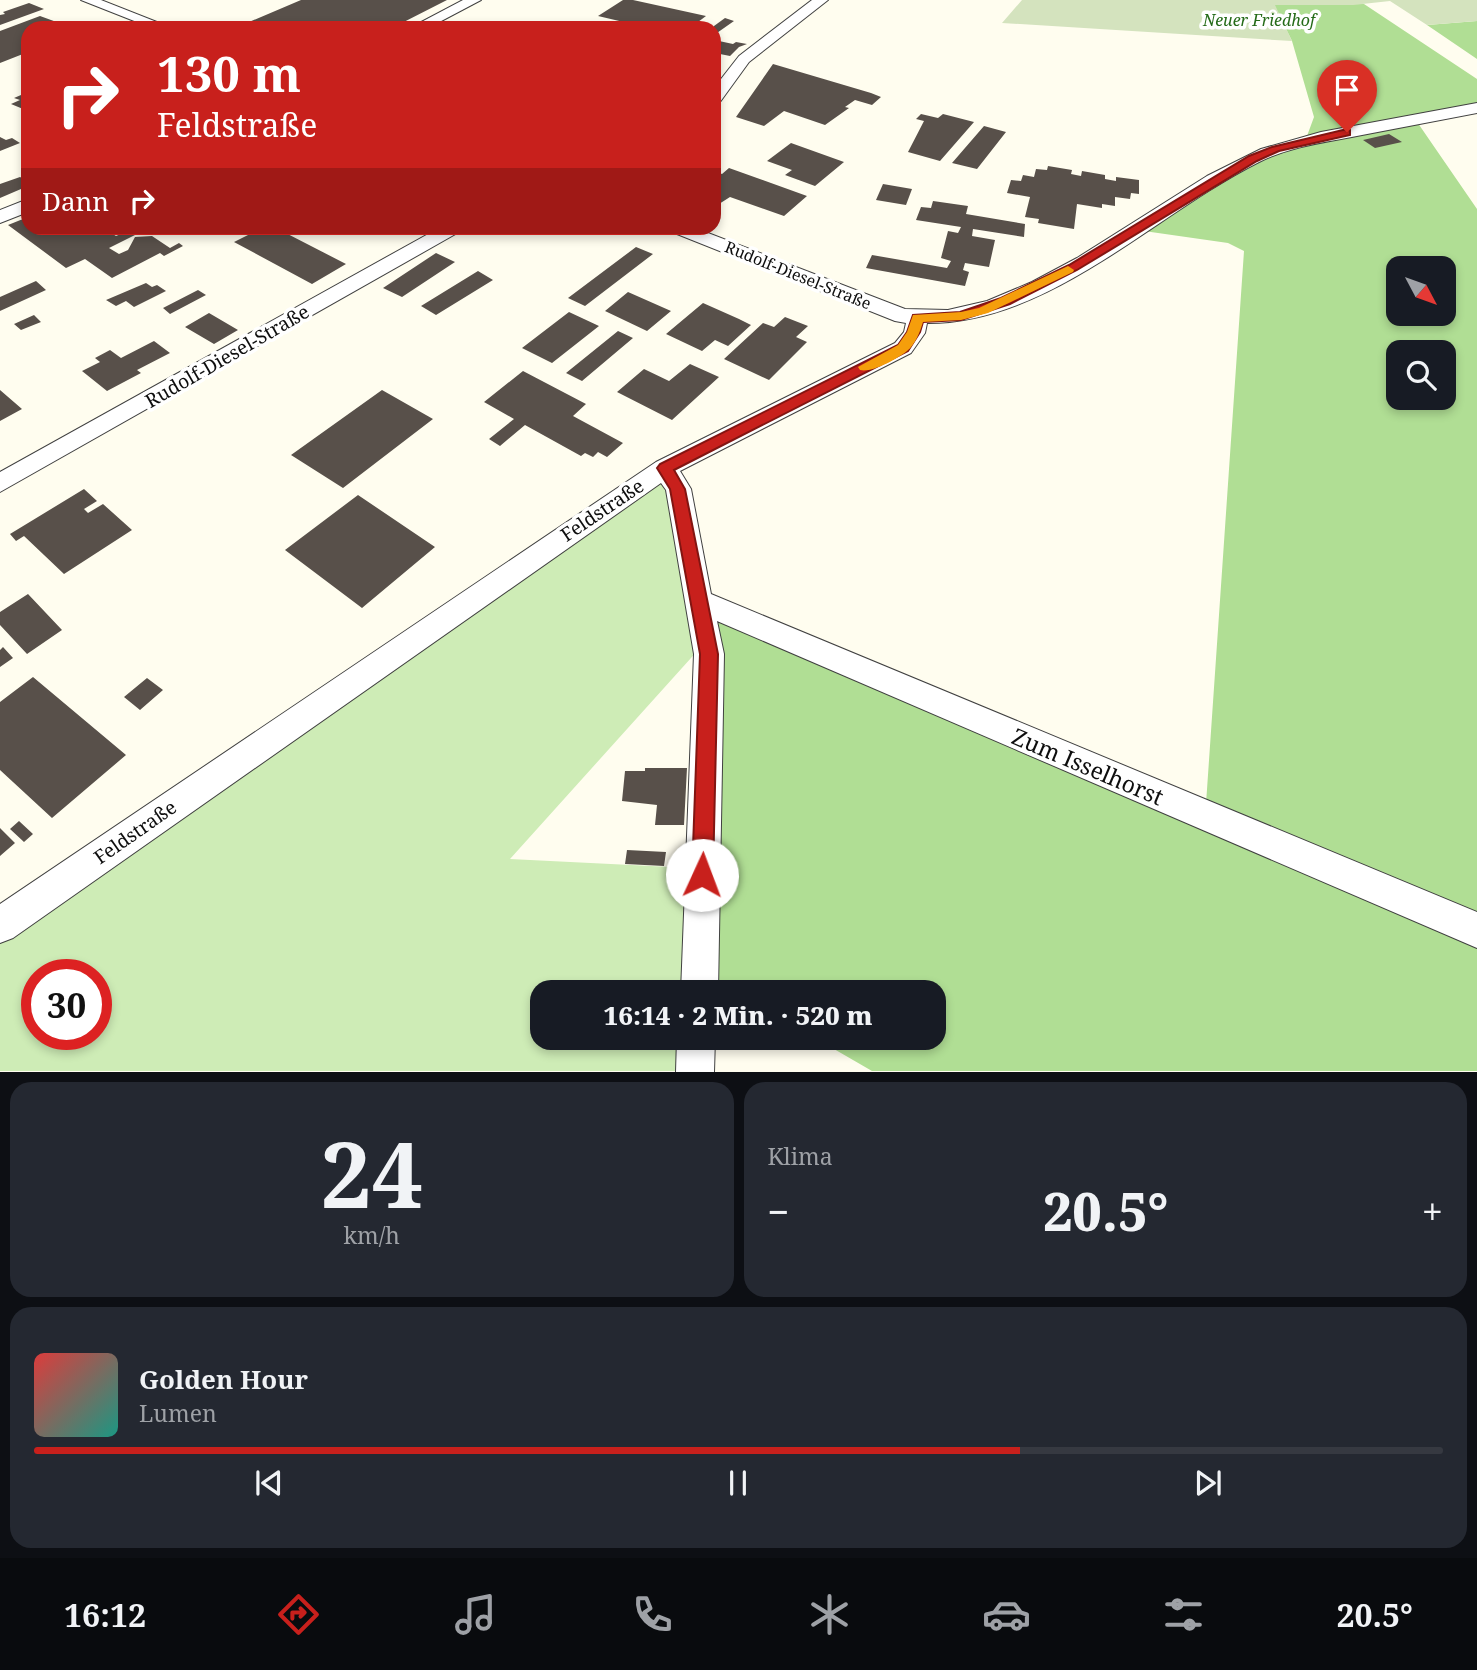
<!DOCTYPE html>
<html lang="de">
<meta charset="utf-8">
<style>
:root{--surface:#171b24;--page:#242831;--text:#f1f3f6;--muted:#9ea1a6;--line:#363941;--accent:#c8201c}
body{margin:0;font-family:"Noto Serif",serif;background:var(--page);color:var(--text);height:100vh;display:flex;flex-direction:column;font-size:26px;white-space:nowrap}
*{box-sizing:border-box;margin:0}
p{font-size:23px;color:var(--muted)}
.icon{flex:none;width:38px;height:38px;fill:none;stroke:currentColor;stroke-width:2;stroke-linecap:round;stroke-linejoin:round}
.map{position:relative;height:1072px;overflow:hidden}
.side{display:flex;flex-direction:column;gap:10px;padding:10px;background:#0d0f14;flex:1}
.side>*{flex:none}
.banner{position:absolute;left:21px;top:21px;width:700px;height:214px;border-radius:21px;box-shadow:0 4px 10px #0003;background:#c8201c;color:#fff;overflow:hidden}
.needle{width:46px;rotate:131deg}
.controls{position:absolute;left:1386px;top:256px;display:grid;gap:14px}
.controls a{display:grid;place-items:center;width:70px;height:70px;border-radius:14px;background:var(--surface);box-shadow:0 4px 10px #0003;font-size:35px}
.speed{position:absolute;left:21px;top:959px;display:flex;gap:14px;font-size:35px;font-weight:700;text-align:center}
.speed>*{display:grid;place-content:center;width:91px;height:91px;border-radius:50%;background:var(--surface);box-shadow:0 4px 10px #0003;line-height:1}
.speed .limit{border:10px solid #d22;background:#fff;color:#111}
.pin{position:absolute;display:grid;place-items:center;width:60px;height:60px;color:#fff;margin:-72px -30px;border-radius:50% 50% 50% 0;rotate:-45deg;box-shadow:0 0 7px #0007}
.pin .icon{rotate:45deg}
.me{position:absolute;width:77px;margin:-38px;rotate:2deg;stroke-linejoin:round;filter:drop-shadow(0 0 5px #0008)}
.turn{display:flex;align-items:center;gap:24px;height:147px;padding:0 21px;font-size:32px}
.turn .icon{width:91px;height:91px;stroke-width:2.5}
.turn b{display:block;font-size:49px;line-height:60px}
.then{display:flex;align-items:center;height:66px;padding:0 21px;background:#0003;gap:14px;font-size:26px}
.big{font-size:52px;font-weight:800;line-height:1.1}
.side .tile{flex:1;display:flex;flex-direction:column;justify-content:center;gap:10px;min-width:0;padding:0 24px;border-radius:21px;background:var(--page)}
.side .dial{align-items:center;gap:0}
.dial b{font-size:91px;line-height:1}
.song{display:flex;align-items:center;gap:21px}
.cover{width:84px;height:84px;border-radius:10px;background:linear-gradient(135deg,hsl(0 70% 55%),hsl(170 70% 35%))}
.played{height:7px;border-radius:4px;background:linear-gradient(90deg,var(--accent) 70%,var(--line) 70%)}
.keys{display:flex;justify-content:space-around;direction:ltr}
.heat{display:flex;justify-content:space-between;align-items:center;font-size:38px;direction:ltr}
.side .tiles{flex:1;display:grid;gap:10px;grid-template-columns:1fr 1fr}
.tile:last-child{grid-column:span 2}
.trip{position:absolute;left:530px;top:980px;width:416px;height:70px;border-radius:21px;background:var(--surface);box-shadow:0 4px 10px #0003;font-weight:800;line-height:70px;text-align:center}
.tabs{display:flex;height:112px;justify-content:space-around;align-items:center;background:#090b0e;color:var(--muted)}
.tabs .icon{width:49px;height:49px}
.tabs .active{color:var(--accent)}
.tabs b{font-size:32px;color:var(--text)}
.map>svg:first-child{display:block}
.green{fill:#ceecb6;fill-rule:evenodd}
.forest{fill:#b0de94;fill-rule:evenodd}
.cemetery{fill:#d4e3be}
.building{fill:#58504a}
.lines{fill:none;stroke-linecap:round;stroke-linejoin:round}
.minor-casing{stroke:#414141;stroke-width:2}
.minor{fill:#fff;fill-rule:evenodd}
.route{fill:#c8201c;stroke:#821512;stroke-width:2}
.slow{fill:#f59e0b}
.labels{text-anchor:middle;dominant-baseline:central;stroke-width:7;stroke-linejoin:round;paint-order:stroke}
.far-park-label{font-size:16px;font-style:italic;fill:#256b19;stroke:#fff}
.far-street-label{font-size:16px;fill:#0e0e0e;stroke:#fff}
.street-label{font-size:19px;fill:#0e0e0e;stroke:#fff}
.near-street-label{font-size:23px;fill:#0e0e0e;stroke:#fff}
</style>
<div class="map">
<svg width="1477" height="1072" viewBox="0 0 1477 1072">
<rect width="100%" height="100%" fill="#fffdef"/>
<!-- green -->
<path class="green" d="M660,480L671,491L700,648L510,859L691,868L685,992H542V1038H683L681,1071H0V937ZM37,975H96V1034H37Z"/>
<!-- forest -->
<path class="forest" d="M1364,4L1477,79V104L1413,116L1477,209V1071H872L815,1038H934V992H739L710,975L713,626L723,620L1206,804L1244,251L1228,243L1144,231L1257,159L1307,136L1314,117L1292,41L1274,5ZM1398,268H1444V313H1398ZM1398,352H1444V397H1398Z
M1477,21V59L1427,25Z"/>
<!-- cemetery -->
<path class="cemetery" d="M1022,0H1477V21L1427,25L1390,1L1353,5H1275L1292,41L1002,23Z"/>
<!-- building -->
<path class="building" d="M301,0H447L392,28H235Z
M623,0H633L706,16L690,28H649L598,16Z
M29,3L44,9L0,25V15L5,14L3,12Z
M40,16L73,28H28V52L0,63V31Z
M725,18L734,21L714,35V26Z
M460,21L475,24L468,28H448Z
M521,21L547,27V28L511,27Z
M719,41L733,44L736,42L747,44L739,47L730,56L715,53L721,48L714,45Z
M773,64L871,93L881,97L872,105L855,100L845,107L849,108L825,125L784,111L764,126L736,117Z
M28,92V111L11,104L20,100L14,98Z
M921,114L938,118L943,114L974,122L940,161L908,152L924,121L916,119Z
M984,126L1006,132L977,169L952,163Z
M1389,134L1402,142L1375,148L1363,140Z
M0,137L6,140L12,138L20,143L0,151Z
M791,143L844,162L815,186L785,175L792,170L767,161Z
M1048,166L1072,170L1071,174L1081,176L1082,171L1105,175V179L1116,181V177L1139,180V194L1131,193L1130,199L1115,197V206L1102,204V208L1077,204L1074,229L1038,223L1039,219L1025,217L1030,197L1007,193L1011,180L1021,181L1023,175L1034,177L1036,169L1047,170Z
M729,168L807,196L784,216L730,197L719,204L714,202V171L722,174Z
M20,177L28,181V186L0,198V184Z
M883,184L912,189L906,205L876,200Z
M933,201L968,206L966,214L1025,224L1024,237L973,229L972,236L995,240L989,267L965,263L963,270L969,272L965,286L866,268L872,255L947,268L951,261L941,258L948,231L958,233L961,227L916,220L921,207L931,208Z
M28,217V228H80L85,231L103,228L116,236L128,231L135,235L109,248L119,254L128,250L135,237L152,236L170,248L179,243L183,246L164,256L160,253L112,278L85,259L66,268L8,225Z
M262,228H276L346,264L312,284L234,242Z
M636,247L653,254L585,306L568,298Z
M436,253L455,262L402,297L383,288Z
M478,271L493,280L436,315L421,306Z
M36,281L46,290L0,311V297Z
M146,283L152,287L157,285L166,291L134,307L126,301L116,306L106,300Z
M198,290L206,295L170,314L163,308Z
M628,292L671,311L647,331L605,311Z
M703,303L739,319L751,325L728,346L715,340L702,351L666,334Z
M569,312L599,326L552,363L522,348Z
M209,313L238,330L214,344L185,327Z
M34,315L41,322L21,330L14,324Z
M785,317L808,326L796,337L807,342L769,380L724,359L763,323L774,327Z
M618,331L633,338L582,381L566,373Z
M154,341L170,353L137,370L141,373L107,391L82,371L100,362L95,358L110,350L121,358Z
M690,364L719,377L672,420L617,392L644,369L669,381Z
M523,371L586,404L573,416L623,443L607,457L598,452L593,457L585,453L581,456L525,425L500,446L489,439L514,419L484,402Z
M0,390L22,409L0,421Z
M382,390L433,419L343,488L291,455Z
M84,489L97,501L84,509L88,513L103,504L132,530L64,574L24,536L16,541L10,534Z
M358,495L435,547L362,608L285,550Z
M28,594L62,630L27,654L0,625V612Z
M3,647L13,658L0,667V650Z
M33,677L126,755L52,818L0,770V702Z
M147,678L163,690L140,710L124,697Z
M645,768H687L684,825H655L657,805L622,801L625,771H645Z
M19,821L33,834L24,842L10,829Z
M0,828L15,843L0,856Z
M627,850L666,852L664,866L625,864Z"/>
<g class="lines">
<defs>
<path id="minor" d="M81,0H101L172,28H152Z
M463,0H481L428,28H410Z
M812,0H828L749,62L720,102L714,104V88L739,56Z
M1477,103V113C1439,120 1400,128 1362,135C1327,142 1291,146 1259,162C1155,214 1049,324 927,323L925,333L911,353L680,471L691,489L711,594L1477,912V948L717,621L724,654L718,992H681L694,654L666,490L661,483L13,938L0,943V904L656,462L895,343L904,332L906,323L895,321L672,232L670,228H695L905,309L948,310L987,301L1032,282L1077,258L1207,176L1261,149L1321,132Z
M28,199V212L0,223V210Z
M439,228H461L459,232L0,492V472Z
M677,1038H715L714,1072H676Z"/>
</defs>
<!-- minor casing -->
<use href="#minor" class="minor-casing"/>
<!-- minor -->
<use href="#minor" class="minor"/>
</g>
<!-- route -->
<path class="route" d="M1347,129L1350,130V135L1279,151L1257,161L1077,270L1010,304L961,320L923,322L920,332L908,351L674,470L685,489L718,654L713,875L710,883L702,886L695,883L692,875L700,654L670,489L657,468L660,464L898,345L907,332L913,315L960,312L1001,298L1069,265L1249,156L1272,147Z"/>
<!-- slow -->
<path class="slow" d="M1068,266L1074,270L1073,272L988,313L961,320L923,322C920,332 915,345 907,351C897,359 872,373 860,370L858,367L898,345L907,332L913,315L961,312L979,308Z"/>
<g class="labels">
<!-- far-park labels -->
<g class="far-park-label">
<text x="1259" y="20">Neuer Friedhof</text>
</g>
<!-- far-street labels -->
<g class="far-street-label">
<text transform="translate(798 275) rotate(22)">Rudolf-Diesel-Straße</text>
</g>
<!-- street labels -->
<g class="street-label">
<text transform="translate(227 356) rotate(-30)">Rudolf-Diesel-Straße</text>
<text transform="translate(602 510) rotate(-34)">Feldstraße</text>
<text transform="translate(135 832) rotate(-35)">Feldstraße</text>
</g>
<!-- near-street labels -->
<g class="near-street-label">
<text transform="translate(1088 766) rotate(23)">Zum Isselhorst</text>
</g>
</g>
</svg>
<div class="controls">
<a><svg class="needle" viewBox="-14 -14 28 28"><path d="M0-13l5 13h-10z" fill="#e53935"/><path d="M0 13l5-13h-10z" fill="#9ea1a6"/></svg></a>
<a><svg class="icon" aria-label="search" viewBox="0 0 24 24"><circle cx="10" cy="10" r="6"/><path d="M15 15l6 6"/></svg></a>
</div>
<div class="speed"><div class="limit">30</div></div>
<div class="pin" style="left:1347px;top:132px;background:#d93025"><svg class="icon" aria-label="arrive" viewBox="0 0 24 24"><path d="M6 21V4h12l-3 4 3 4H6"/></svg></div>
<svg class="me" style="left:702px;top:875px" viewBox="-20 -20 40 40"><circle r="19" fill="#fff"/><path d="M0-13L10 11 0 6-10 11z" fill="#c8201c"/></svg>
<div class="trip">16:14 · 2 Min. · 520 m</div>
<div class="banner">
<div class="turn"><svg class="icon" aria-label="right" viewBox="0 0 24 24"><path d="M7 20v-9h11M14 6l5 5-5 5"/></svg><div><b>130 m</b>Feldstraße</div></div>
<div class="then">Dann<svg class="icon" aria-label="right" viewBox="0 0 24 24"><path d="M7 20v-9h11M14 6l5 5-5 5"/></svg></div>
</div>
</div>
<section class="side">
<div class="tiles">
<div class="tile dial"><b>24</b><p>km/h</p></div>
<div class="tile"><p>Klima</p>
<div class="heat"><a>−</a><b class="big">20.5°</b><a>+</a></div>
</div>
<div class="tile">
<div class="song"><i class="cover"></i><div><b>Golden Hour</b><p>Lumen</p></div></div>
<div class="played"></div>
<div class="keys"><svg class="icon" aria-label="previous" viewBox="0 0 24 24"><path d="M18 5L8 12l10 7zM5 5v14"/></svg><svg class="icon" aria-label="pause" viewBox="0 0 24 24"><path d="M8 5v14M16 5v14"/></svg><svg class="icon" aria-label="next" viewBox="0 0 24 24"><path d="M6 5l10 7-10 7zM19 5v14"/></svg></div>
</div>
</div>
</section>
<nav class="tabs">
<b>16:12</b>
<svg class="icon active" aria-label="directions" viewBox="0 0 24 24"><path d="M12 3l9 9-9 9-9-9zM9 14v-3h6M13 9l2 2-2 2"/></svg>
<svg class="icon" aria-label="music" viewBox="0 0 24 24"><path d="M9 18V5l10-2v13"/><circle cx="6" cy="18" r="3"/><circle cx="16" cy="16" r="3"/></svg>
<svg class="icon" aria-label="phone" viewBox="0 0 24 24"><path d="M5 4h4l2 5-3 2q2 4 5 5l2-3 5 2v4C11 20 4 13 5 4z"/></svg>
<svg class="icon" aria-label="climate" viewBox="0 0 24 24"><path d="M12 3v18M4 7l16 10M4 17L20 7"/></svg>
<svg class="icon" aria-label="car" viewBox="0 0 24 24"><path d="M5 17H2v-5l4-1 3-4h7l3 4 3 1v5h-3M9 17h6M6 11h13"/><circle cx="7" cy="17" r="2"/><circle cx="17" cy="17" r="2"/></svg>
<svg class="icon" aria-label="filters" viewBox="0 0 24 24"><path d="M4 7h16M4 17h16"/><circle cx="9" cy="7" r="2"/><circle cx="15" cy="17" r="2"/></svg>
<b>20.5°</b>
</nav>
